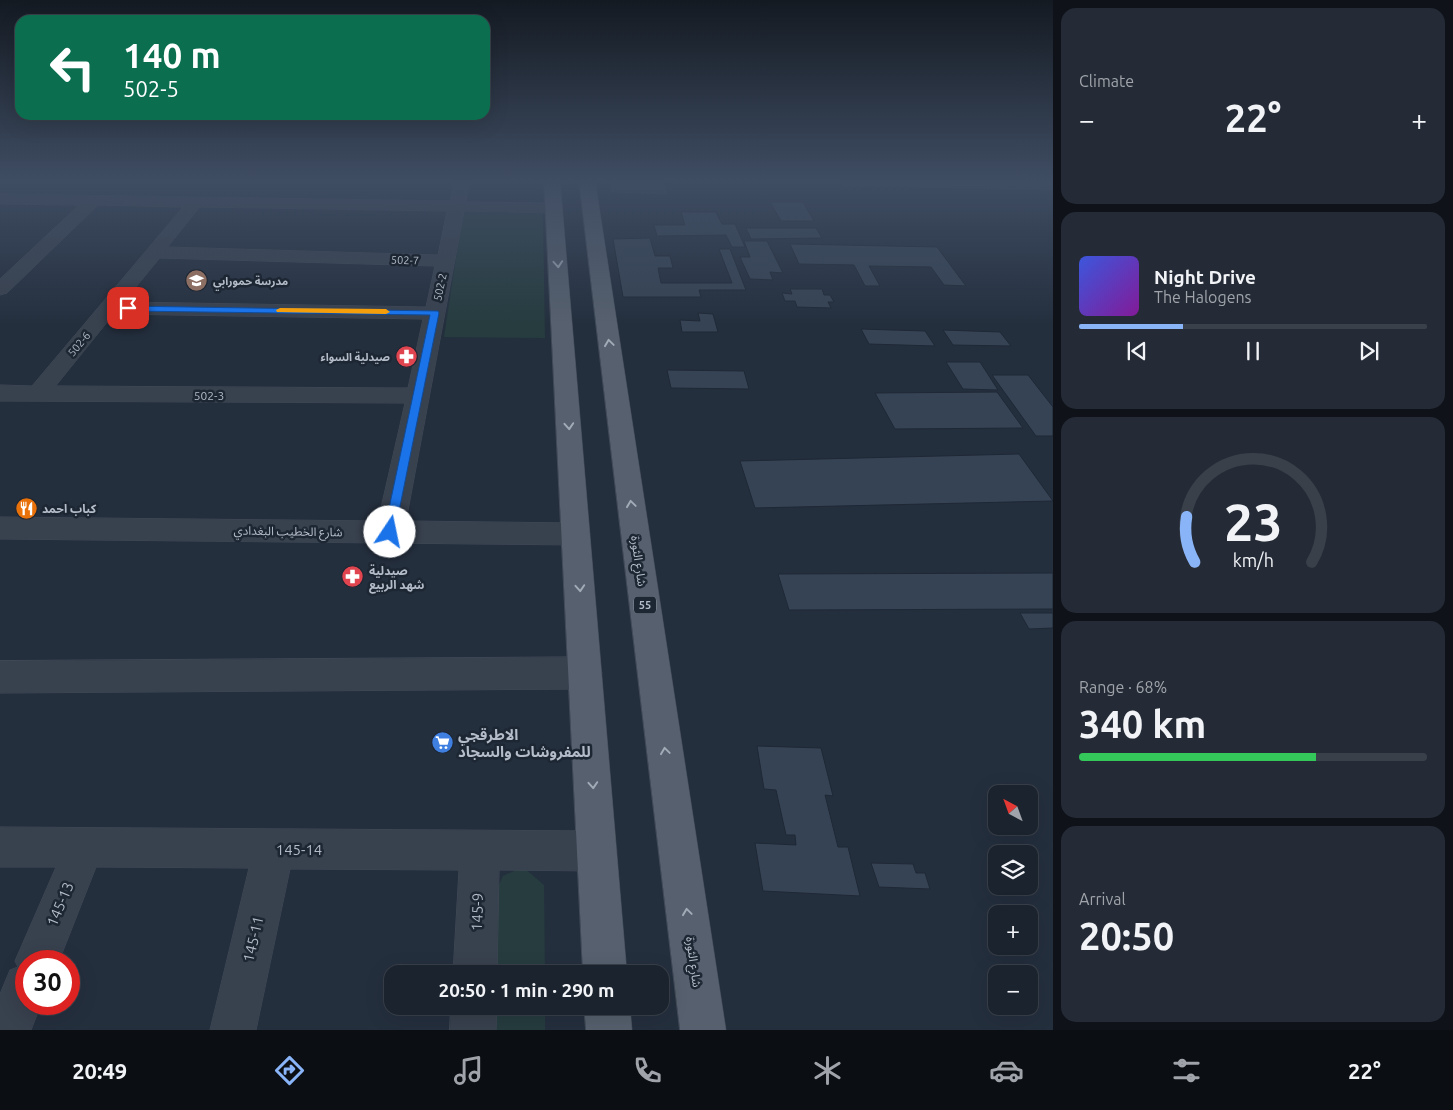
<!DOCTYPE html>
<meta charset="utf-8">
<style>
:root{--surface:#1b232e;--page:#242b36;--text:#f1f3f6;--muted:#a0a4aa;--line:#39404a;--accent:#8ab4f8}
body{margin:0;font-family:Ubuntu,"Noto Sans Arabic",sans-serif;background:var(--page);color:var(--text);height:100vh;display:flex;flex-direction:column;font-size:19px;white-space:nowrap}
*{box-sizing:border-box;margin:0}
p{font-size:16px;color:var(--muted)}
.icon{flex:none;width:28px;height:28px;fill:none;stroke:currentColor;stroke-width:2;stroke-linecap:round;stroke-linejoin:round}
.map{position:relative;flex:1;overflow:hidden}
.panel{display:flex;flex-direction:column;gap:8px;padding:8px;background:#0f1319;width:400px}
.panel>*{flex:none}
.banner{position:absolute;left:15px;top:15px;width:475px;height:105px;border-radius:15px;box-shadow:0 5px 20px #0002,0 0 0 1px var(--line);background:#0b6e4f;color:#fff;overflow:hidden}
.needle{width:32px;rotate:319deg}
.buttons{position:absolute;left:988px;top:785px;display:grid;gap:10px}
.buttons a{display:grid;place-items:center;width:50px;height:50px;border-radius:10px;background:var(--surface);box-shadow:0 5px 20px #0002,0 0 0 1px var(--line);font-size:25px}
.speed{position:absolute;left:15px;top:950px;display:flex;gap:10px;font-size:25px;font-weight:700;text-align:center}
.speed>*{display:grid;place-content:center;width:65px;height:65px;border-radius:50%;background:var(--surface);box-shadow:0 5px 20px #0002,0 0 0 1px var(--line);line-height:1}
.speed .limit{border:8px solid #d22;background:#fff;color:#111}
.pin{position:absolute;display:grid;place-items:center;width:42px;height:42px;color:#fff;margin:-21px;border-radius:10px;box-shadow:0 2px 8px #0006}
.me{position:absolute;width:55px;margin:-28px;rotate:11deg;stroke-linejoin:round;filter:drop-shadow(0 0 4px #0008)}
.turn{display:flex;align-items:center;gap:18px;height:105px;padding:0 25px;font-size:22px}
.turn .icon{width:65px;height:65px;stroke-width:2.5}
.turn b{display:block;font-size:35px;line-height:42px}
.big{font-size:38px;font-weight:600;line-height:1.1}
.panel .card{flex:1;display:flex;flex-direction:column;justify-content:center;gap:8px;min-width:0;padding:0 18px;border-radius:15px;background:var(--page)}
.panel .dial{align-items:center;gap:0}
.dial svg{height:130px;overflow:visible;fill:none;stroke:var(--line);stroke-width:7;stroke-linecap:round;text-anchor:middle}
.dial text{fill:var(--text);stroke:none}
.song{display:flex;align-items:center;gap:15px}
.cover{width:60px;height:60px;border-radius:8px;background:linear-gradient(135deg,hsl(230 70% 55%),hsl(290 70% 35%))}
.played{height:5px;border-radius:2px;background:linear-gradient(90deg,var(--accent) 30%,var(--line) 30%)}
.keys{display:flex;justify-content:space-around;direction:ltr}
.heat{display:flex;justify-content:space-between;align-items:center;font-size:28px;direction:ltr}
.charge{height:8px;border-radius:4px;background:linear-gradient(90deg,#34c759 68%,var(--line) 0)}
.trip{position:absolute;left:384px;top:965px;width:285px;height:50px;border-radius:15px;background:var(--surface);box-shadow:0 5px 20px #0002,0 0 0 1px var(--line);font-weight:600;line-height:50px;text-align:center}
.menu{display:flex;height:80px;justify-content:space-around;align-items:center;background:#0b0e12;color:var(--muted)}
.menu .icon{width:35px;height:35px}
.menu .selected{color:var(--accent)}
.menu b{font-size:22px;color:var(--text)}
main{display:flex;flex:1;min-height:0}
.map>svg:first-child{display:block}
.green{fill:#263c3f}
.building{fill:#364354;stroke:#1f2835}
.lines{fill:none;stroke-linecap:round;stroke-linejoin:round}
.minor-casing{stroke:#414a57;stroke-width:1}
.major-casing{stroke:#414a57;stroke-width:1}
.minor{fill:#38414e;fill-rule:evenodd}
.major{fill:#56606e;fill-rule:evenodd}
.oneway{stroke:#a1aab7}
.route{fill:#1a73e8;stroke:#114b97}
.slow{fill:#f59e0b}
.labels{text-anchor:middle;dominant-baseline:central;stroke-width:5;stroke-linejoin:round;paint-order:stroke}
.far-street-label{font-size:11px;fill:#b4bcc9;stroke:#1d2633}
.far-poi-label{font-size:11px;font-weight:bold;fill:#b4bcc9;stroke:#1d2633;text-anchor:start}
.shield{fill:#1d2633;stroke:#878f9c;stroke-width:1}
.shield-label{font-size:11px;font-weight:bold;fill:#b4bcc9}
.street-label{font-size:12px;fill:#b4bcc9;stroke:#1d2633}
.poi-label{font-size:12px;font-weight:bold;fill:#b4bcc9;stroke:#1d2633;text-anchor:start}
.near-poi-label{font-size:15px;font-weight:bold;fill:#b4bcc9;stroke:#1d2633;text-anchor:start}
.near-street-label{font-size:15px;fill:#b4bcc9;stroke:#1d2633}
</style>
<main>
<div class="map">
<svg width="1053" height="1030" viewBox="0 0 1053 1030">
<rect width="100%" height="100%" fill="#242f3e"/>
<!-- green -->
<path class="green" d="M463,212L543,213L545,338L444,337Z
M523,867L544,885L545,974H494L497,889L503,876Z
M493,1006H545V1030H493Z"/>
<!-- building -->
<path class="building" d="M610,180H665L668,195L610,193Z
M839,180H1053V191L843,187Z
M770,202H803L814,221H781Z
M681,212H716L722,224H735L745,247H732L726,235L657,236L654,225H685Z
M746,228H816L822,238L751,239Z
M650,238L655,256H670L673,268H658L661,283H732L719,249H730L746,290H699L701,297H623L613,239Z
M744,241H767L783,273L770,272L773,280L750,279L740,257H750Z
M790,244L937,247L966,286L944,285L931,267L869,266L880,286H865L854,265L799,264Z
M790,289H822L824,295H830L834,302H828L831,308L797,307L795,301H785L782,293L792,294Z
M698,313L713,314L718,332H682L680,320L700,321Z
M861,329L925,331L935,346L869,344Z
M943,330L1000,332L1011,346L953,345Z
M946,362H980L998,390L963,389Z
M667,370L744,371L749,389L671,388Z
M992,375H1028L1053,407V436H1036Z
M997,392L1023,428L895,429L875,393Z
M1019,454L1053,501L755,508L740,461Z
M1053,573V609L789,610L778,574Z
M1020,613H1053V628L1029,629Z
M757,746L821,748L833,796L825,795L838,847H848L860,896L763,891L755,843L796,845L795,835H786L776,790L764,789Z
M871,863L913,864L916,873H925L930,889L879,887Z"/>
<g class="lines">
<defs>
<path id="minor" d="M454,180H470L466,202L554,203L560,205L562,208L560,211L554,213L464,211L406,521L576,523L586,526L590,534L586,542L576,545L0,539V517L378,521L405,403L0,401V385L32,386L183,207L98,205L7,293L0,295V279L79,205L0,204V194L450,201ZM200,207L447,211L438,255L168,247ZM160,258L435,266L426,307L124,302ZM114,314L423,319L408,388L56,386Z
M585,657L597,662L602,673L597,684L585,689L0,693V661Z
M0,827L597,831L611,837L617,851L611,865L597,871L499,870L497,974H453L459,870L290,869L256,1030H210L249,868L96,867L59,961H26V1004H41L31,1030H0V994L10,970L18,967L15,961L56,867H0Z
M451,1006H497L496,1030H450Z"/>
<path id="major" d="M544,180H560L627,974H583Z
M579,180H595L726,1030H680Z
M584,1006H630L632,1030H586Z"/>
</defs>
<!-- minor casing -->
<use href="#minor" class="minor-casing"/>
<!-- major casing -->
<use href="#major" class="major-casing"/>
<!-- minor -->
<use href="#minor" class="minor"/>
<!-- major -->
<use href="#major" class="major"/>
</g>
<!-- one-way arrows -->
<defs><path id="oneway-chevron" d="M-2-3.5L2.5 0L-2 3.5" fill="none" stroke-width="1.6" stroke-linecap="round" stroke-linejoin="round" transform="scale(1.25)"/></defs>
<g class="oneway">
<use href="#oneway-chevron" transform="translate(558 264) rotate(86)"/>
<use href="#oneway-chevron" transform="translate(609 343) rotate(-98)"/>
<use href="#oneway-chevron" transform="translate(569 426) rotate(86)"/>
<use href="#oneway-chevron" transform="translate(631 504) rotate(-98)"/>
<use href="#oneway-chevron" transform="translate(580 588) rotate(86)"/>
<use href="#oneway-chevron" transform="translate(665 751) rotate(-98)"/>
<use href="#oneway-chevron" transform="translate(593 785) rotate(86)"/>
<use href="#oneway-chevron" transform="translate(687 912) rotate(-98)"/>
</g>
<!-- sky -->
<linearGradient id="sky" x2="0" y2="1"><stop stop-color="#141a22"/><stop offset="0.56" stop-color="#3f4d63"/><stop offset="1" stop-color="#3f4d63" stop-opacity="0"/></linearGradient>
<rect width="1053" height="324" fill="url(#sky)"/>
<!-- route -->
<path class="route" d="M125,306L438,311L439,313L394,536H386L384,532L430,315L128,311L124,308Z"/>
<!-- slow -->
<path class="slow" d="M280,308L386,309L390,312L386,314L277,312L276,310Z"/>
<!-- icons -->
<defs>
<symbol id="school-disc" viewBox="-11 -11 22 22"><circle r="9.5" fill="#8d6e63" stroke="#1d2633"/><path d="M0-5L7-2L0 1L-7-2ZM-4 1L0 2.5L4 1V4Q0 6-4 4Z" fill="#fff"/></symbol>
<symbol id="pharmacy-disc" viewBox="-11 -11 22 22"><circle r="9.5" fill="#e0444e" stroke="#1d2633"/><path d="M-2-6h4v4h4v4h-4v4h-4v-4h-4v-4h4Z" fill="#fff"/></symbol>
<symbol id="restaurant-disc" viewBox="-11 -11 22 22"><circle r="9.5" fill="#e8710a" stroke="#1d2633"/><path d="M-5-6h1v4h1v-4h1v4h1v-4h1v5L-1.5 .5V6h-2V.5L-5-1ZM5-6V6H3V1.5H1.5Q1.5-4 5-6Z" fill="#fff"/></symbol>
<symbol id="supermarket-disc" viewBox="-11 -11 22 22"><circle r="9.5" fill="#3f7fe0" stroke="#1d2633"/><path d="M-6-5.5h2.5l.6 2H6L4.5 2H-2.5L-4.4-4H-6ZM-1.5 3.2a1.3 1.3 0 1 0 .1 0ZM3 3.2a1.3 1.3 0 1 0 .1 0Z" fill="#fff"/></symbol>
</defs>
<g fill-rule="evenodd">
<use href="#school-disc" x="184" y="268" width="25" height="25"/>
<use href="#pharmacy-disc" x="394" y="344" width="25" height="25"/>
<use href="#restaurant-disc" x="14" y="496" width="25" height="25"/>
<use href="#pharmacy-disc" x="340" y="564" width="25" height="25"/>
<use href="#supermarket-disc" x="430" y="730" width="25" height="25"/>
</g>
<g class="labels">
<!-- far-street labels -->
<g class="far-street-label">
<text transform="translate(405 260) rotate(2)">502-7</text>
<text transform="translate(440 287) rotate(-78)">502-2</text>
<text transform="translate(79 344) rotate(-50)">502-6</text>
</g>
<!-- far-poi labels -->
<g class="far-poi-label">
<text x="213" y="281">مدرسة حمورابي</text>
<text x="390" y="357" text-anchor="end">صيدلية السواء</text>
</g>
<!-- shield labels -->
<rect class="shield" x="634" y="596.5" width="22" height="17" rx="4"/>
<g class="shield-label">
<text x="645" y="605">55</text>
</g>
<!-- street labels -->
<g class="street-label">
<text x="209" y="395">502-3</text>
<text transform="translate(288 531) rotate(1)">شارع الخطيب البغدادي</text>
<text transform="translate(639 561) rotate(82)">شارع الثورة</text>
<text transform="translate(694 962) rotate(82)">شارع الثورة</text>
</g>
<!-- poi labels -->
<g class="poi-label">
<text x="42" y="508">كباب احمد</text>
<text x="369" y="570">صيدلية<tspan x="369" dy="14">شهد الربيع</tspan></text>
</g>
<!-- near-poi labels -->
<g class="near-poi-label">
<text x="458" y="734">الاطرقجي<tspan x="458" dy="17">للمفروشات والسجاد</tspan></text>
</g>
<!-- near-street labels -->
<g class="near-street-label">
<text x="299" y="849">145-14</text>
<text transform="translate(60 904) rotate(-67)">145-13</text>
<text transform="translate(477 912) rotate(-88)">145-9</text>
<text transform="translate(253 939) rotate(-77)">145-11</text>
</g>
</g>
</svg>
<div class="buttons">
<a><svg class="needle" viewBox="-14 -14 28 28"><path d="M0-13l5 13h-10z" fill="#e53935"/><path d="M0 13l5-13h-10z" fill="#a0a4aa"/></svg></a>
<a><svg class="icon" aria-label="layers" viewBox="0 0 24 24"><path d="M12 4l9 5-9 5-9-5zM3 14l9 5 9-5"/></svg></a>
<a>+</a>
<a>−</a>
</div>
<div class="speed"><div class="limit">30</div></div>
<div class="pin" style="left:128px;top:308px;background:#d93025"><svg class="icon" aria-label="arrive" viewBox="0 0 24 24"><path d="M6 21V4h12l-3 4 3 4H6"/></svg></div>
<svg class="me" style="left:390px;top:532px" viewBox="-20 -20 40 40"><circle r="19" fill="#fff"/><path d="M0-13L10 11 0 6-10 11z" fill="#1a73e8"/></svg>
<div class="trip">20:50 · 1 min · 290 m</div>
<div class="banner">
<div class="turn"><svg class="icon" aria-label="left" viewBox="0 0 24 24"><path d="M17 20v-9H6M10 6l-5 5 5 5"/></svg><div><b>140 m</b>502-5</div></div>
</div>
</div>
<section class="panel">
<div class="card"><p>Climate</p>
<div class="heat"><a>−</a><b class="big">22°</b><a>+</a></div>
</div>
<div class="card">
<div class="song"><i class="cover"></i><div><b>Night Drive</b><p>The Halogens</p></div></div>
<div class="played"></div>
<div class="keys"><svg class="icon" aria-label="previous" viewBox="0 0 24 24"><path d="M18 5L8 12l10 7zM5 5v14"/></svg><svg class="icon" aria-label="pause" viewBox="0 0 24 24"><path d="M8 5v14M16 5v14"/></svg><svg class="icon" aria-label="next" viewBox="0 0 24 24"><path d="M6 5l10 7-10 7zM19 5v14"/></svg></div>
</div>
<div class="card dial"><svg viewBox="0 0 100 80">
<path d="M14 69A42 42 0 1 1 86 69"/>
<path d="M14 69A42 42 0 0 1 9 41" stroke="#8ab4f8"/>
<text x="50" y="56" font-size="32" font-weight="700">23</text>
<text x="50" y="72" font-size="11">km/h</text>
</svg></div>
<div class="card"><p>Range · 68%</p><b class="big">340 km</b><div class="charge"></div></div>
<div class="card"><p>Arrival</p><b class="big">20:50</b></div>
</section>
</main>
<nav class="menu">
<b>20:49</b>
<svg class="icon selected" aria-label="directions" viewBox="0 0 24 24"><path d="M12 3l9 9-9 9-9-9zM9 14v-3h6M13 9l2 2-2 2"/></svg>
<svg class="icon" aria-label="music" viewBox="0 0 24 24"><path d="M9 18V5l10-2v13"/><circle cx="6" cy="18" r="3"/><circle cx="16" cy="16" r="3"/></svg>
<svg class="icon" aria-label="phone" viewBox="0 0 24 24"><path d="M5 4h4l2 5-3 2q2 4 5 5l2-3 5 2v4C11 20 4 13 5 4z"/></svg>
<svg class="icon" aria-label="climate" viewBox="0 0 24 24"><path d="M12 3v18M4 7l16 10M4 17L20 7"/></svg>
<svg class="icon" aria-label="car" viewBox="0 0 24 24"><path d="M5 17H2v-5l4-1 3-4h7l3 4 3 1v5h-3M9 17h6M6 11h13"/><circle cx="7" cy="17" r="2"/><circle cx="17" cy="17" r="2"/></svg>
<svg class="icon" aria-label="filters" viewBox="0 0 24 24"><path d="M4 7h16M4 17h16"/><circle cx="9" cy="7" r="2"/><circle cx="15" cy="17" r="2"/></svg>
<b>22°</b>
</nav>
